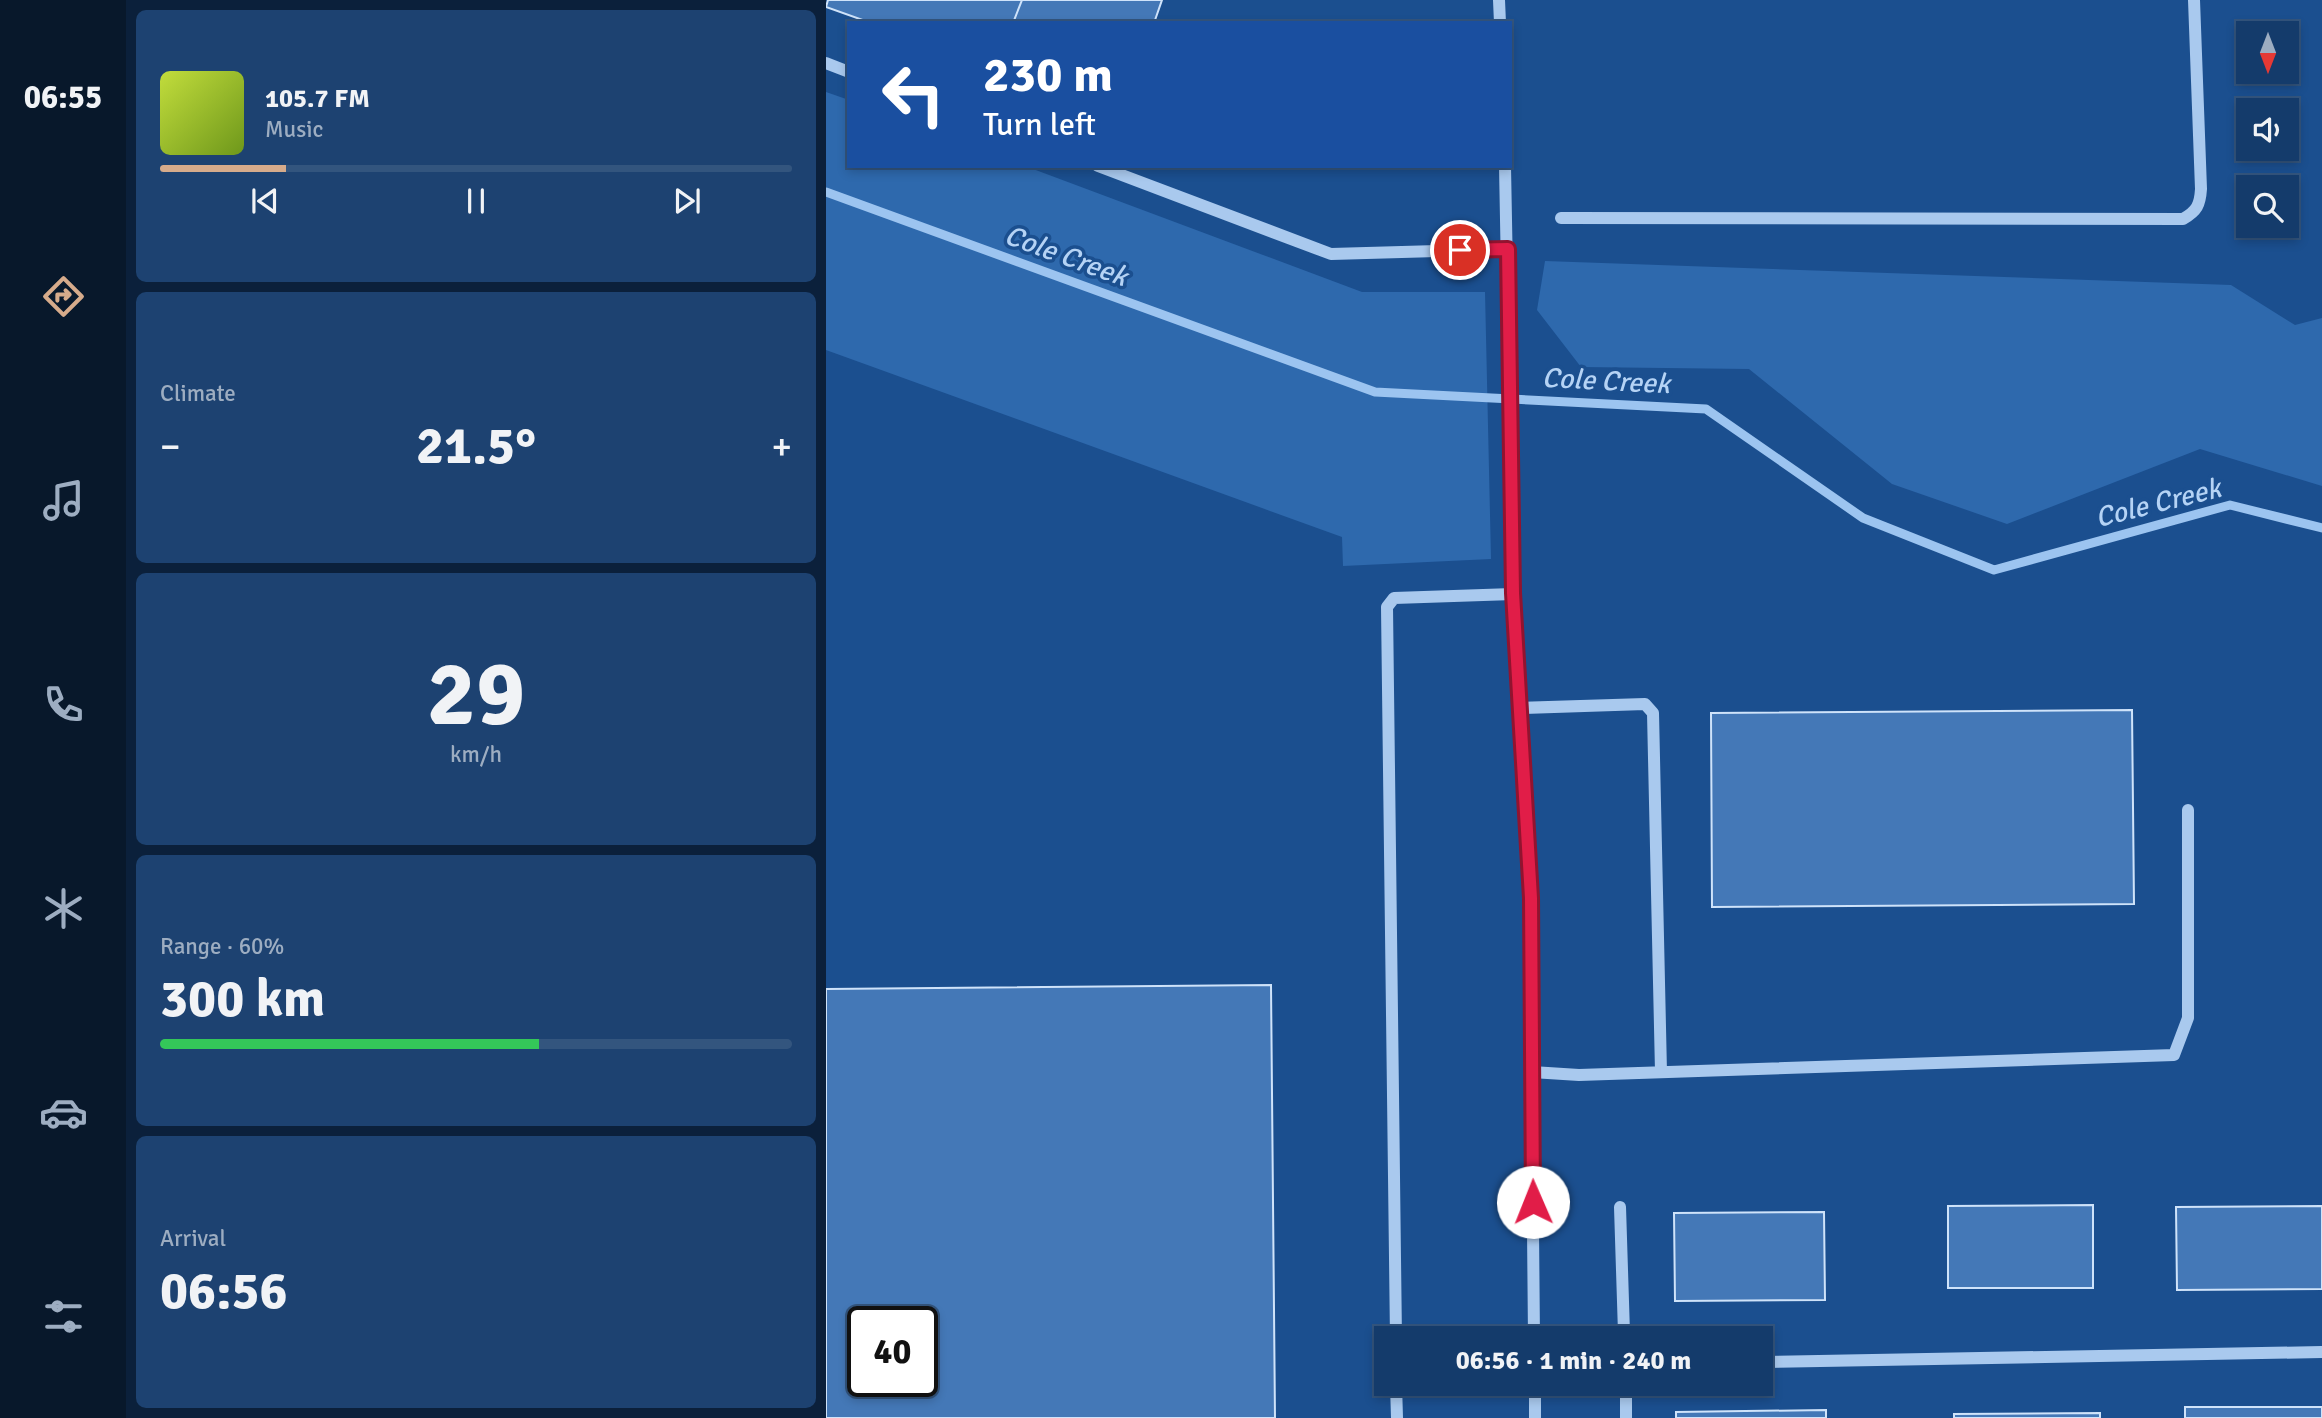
<!DOCTYPE html>
<meta charset="utf-8">
<style>
:root{--surface:#143b6b;--page:#1d4271;--text:#f1f3f6;--muted:#9dadc1;--line:#33557e;--accent:#d6ab8b}
body{margin:0;font-family:Signika,sans-serif;background:var(--page);color:var(--text);height:100vh;display:flex;flex-direction:column;font-size:26px;white-space:nowrap}
*{box-sizing:border-box;margin:0}
p{font-size:23px;color:var(--muted)}
.icon{flex:none;width:38px;height:38px;fill:none;stroke:currentColor;stroke-width:2;stroke-linecap:round;stroke-linejoin:round}
.map{position:relative;flex:1;overflow:hidden}
.details{display:flex;flex-direction:column;gap:10px;padding:10px;background:#0b203b;width:700px}
.details>*{flex:none}
.hud{position:absolute;left:21px;top:21px;width:665px;height:147px;border-radius:0px;box-shadow:0 4px 10px #0003,0 0 0 2px var(--line);background:#1a4fa0;color:#fff;overflow:hidden}
.needle{width:46px;rotate:180deg}
.controls{position:absolute;left:1410px;top:21px;display:grid;gap:14px}
.controls a{display:grid;place-items:center;width:63px;height:63px;border-radius:0px;background:var(--surface);box-shadow:0 4px 10px #0003,0 0 0 2px var(--line);font-size:35px}
.speed{position:absolute;left:21px;top:1306px;display:flex;gap:14px;font-size:35px;font-weight:700;text-align:center}
.speed>*{display:grid;place-content:center;width:91px;height:91px;border-radius:50%;background:var(--surface);box-shadow:0 4px 10px #0003,0 0 0 2px var(--line);line-height:1}
.speed .limit{border:4px solid #111;border-radius:10px;background:#fff;color:#111}
.pin{position:absolute;display:grid;place-items:center;width:60px;height:60px;color:#fff;margin:-30px;border:4px solid #fff;border-radius:50%;box-shadow:0 2px 7px #0007}
.me{position:absolute;width:77px;margin:-38px;rotate:359deg;stroke-linejoin:round;filter:drop-shadow(0 0 5px #0008)}
.turn{display:flex;align-items:center;gap:24px;height:147px;padding:0 21px;font-size:32px}
.turn .icon{width:91px;height:91px;stroke-width:2.5}
.turn b{display:block;font-size:49px;line-height:60px}
.big{font-size:52px;font-weight:800;line-height:1.1}
.details .tile{flex:1;display:flex;flex-direction:column;justify-content:center;gap:10px;min-width:0;padding:0 24px;border-radius:10px;background:var(--page)}
.details .dial{align-items:center;gap:0}
.dial b{font-size:91px;line-height:1}
.song{display:flex;align-items:center;gap:21px}
.cover{width:84px;height:84px;border-radius:10px;background:linear-gradient(135deg,hsl(70 70% 55%),hsl(80 70% 35%))}
.played{height:7px;border-radius:4px;background:linear-gradient(90deg,var(--accent) 20%,var(--line) 20%)}
.keys{display:flex;justify-content:space-around;direction:ltr}
.heat{display:flex;justify-content:space-between;align-items:center;font-size:38px;direction:ltr}
.charge{height:10px;border-radius:5px;background:linear-gradient(90deg,#34c759 60%,var(--line) 0)}
.trip{position:absolute;left:548px;top:1326px;width:399px;height:70px;border-radius:0px;background:var(--surface);box-shadow:0 4px 10px #0003,0 0 0 2px var(--line);font-weight:800;line-height:70px;text-align:center}
main{display:flex;flex:1;min-height:0}
.menu{display:flex;flex-direction:column;width:126px;justify-content:space-around;align-items:center;background:#08182b;color:var(--muted)}
.menu .icon{width:49px;height:49px}
.menu .current{color:var(--accent)}
.menu b{font-size:32px;color:var(--text)}
.map>svg:first-child{display:block}
.green{fill:#2e69ad}
.lines{fill:none;stroke-linecap:round;stroke-linejoin:round}
.stream{stroke:#9cc4f0;stroke-width:9}
.building{fill:#4478b7;stroke:#cfe3fa;stroke-width:2;fill-rule:evenodd}
.minor{stroke:#a9c9ee;stroke-width:12}
.route-casing{stroke:#92132f;stroke-width:18}
.route{stroke:#e11d48;stroke-width:12}
.labels{text-anchor:middle;dominant-baseline:central;stroke-width:7;stroke-linejoin:round;paint-order:stroke}
.water-label{font-size:28px;font-style:italic;fill:#b5d3f5;stroke:#1b4f8f}
</style>
<main>
<nav class="menu">
<b>06:55</b>
<svg class="icon current" aria-label="directions" viewBox="0 0 24 24"><path d="M12 3l9 9-9 9-9-9zM9 14v-3h6M13 9l2 2-2 2"/></svg>
<svg class="icon" aria-label="music" viewBox="0 0 24 24"><path d="M9 18V5l10-2v13"/><circle cx="6" cy="18" r="3"/><circle cx="16" cy="16" r="3"/></svg>
<svg class="icon" aria-label="phone" viewBox="0 0 24 24"><path d="M5 4h4l2 5-3 2q2 4 5 5l2-3 5 2v4C11 20 4 13 5 4z"/></svg>
<svg class="icon" aria-label="climate" viewBox="0 0 24 24"><path d="M12 3v18M4 7l16 10M4 17L20 7"/></svg>
<svg class="icon" aria-label="car" viewBox="0 0 24 24"><path d="M5 17H2v-5l4-1 3-4h7l3 4 3 1v5h-3M9 17h6M6 11h13"/><circle cx="7" cy="17" r="2"/><circle cx="17" cy="17" r="2"/></svg>
<svg class="icon" aria-label="filters" viewBox="0 0 24 24"><path d="M4 7h16M4 17h16"/><circle cx="9" cy="7" r="2"/><circle cx="15" cy="17" r="2"/></svg>
</nav>
<section class="details">
<div class="tile">
<div class="song"><i class="cover"></i><div><b>105.7 FM</b><p>Music</p></div></div>
<div class="played"></div>
<div class="keys"><svg class="icon" aria-label="previous" viewBox="0 0 24 24"><path d="M18 5L8 12l10 7zM5 5v14"/></svg><svg class="icon" aria-label="pause" viewBox="0 0 24 24"><path d="M8 5v14M16 5v14"/></svg><svg class="icon" aria-label="next" viewBox="0 0 24 24"><path d="M6 5l10 7-10 7zM19 5v14"/></svg></div>
</div>
<div class="tile"><p>Climate</p>
<div class="heat"><a>−</a><b class="big">21.5°</b><a>+</a></div>
</div>
<div class="tile dial"><b>29</b><p>km/h</p></div>
<div class="tile"><p>Range · 60%</p><b class="big">300 km</b><div class="charge"></div></div>
<div class="tile"><p>Arrival</p><b class="big">06:56</b></div>
</section>
<div class="map">
<svg width="1496" height="1418" viewBox="0 0 1496 1418">
<rect width="100%" height="100%" fill="#1b4f8f"/>
<!-- green -->
<path class="green" d="M0,92L23,100V166H199L536,292H659L665,559L517,566L516,537L0,350Z
M719,261L1405,285L1469,325L1496,318V486L1374,449L1181,524L1066,484L923,369L755,367L711,310Z"/>
<g class="lines">
<!-- stream -->
<path class="stream" d="M0,192L549,392L880,409L1037,518L1168,570L1404,505L1496,528"/>
</g>
<!-- building -->
<path class="building" d="M2,0H196L187,23H45L0,7Z
M196,0H336L328,23H187Z
M1306,710L1308,904L886,907L885,713Z
M445,985L449,1418H0V989ZM37,1321H96V1381H37Z
M1267,1205V1288H1122V1206Z
M1496,1206V1289L1351,1290L1350,1207Z
M998,1212L999,1300L849,1301L848,1213Z
M1359,1407H1496V1418H1359Z
M1000,1410V1418H850V1412Z
M1274,1413V1418H1128V1414Z"/>
<g class="lines">
<!-- minor -->
<path class="minor" d="M673,0L674,23
M0,63L23,72
M272,166L505,254L682,249
M679,166L687,594L704,898L708,1339
M735,218L1357,219C1371,211 1374,205 1375,189L1368,0
M694,708L819,704L827,713L835,1072
M706,1072L753,1075L1348,1055L1362,1018V810
M794,1207L798,1333
M708,1331L798,1333L799,1338
M570,1339L561,607L568,598L687,594
M934,1362L1496,1352
M570,1384L571,1418
M709,1384V1418
M800,1418V1384"/>
</g>
<g class="lines">
<defs>
<path id="route" d="M634,250L682,249L687,593L705,898L707,1202"/>
</defs>
<!-- route casing -->
<use href="#route" class="route-casing"/>
<!-- route -->
<use href="#route" class="route"/>
</g>
<g class="labels">
<!-- water labels -->
<g class="water-label">
<text transform="translate(240 256) rotate(20)">Cole Creek</text>
<text transform="translate(780 381) rotate(3)">Cole Creek</text>
<text transform="translate(1332 503) rotate(-14)">Cole Creek</text>
</g>
</g>
</svg>
<div class="controls">
<a><svg class="needle" viewBox="-14 -14 28 28"><path d="M0-13l5 13h-10z" fill="#e53935"/><path d="M0 13l5-13h-10z" fill="#9dadc1"/></svg></a>
<a><svg class="icon" aria-label="sound" viewBox="0 0 24 24"><path d="M4 9h4l5-4v14l-5-4H4zM17 9q2 3 0 6"/></svg></a>
<a><svg class="icon" aria-label="search" viewBox="0 0 24 24"><circle cx="10" cy="10" r="6"/><path d="M15 15l6 6"/></svg></a>
</div>
<div class="speed"><div class="limit">40</div></div>
<div class="pin" style="left:634px;top:250px;background:#d93025"><svg class="icon" aria-label="arrive" viewBox="0 0 24 24"><path d="M6 21V4h12l-3 4 3 4H6"/></svg></div>
<svg class="me" style="left:707px;top:1202px" viewBox="-20 -20 40 40"><circle r="19" fill="#fff"/><path d="M0-13L10 11 0 6-10 11z" fill="#e11d48"/></svg>
<div class="trip">06:56 · 1 min · 240 m</div>
<div class="hud">
<div class="turn"><svg class="icon" aria-label="left" viewBox="0 0 24 24"><path d="M17 20v-9H6M10 6l-5 5 5 5"/></svg><div><b>230 m</b>Turn left</div></div>
</div>
</div>
</main>
